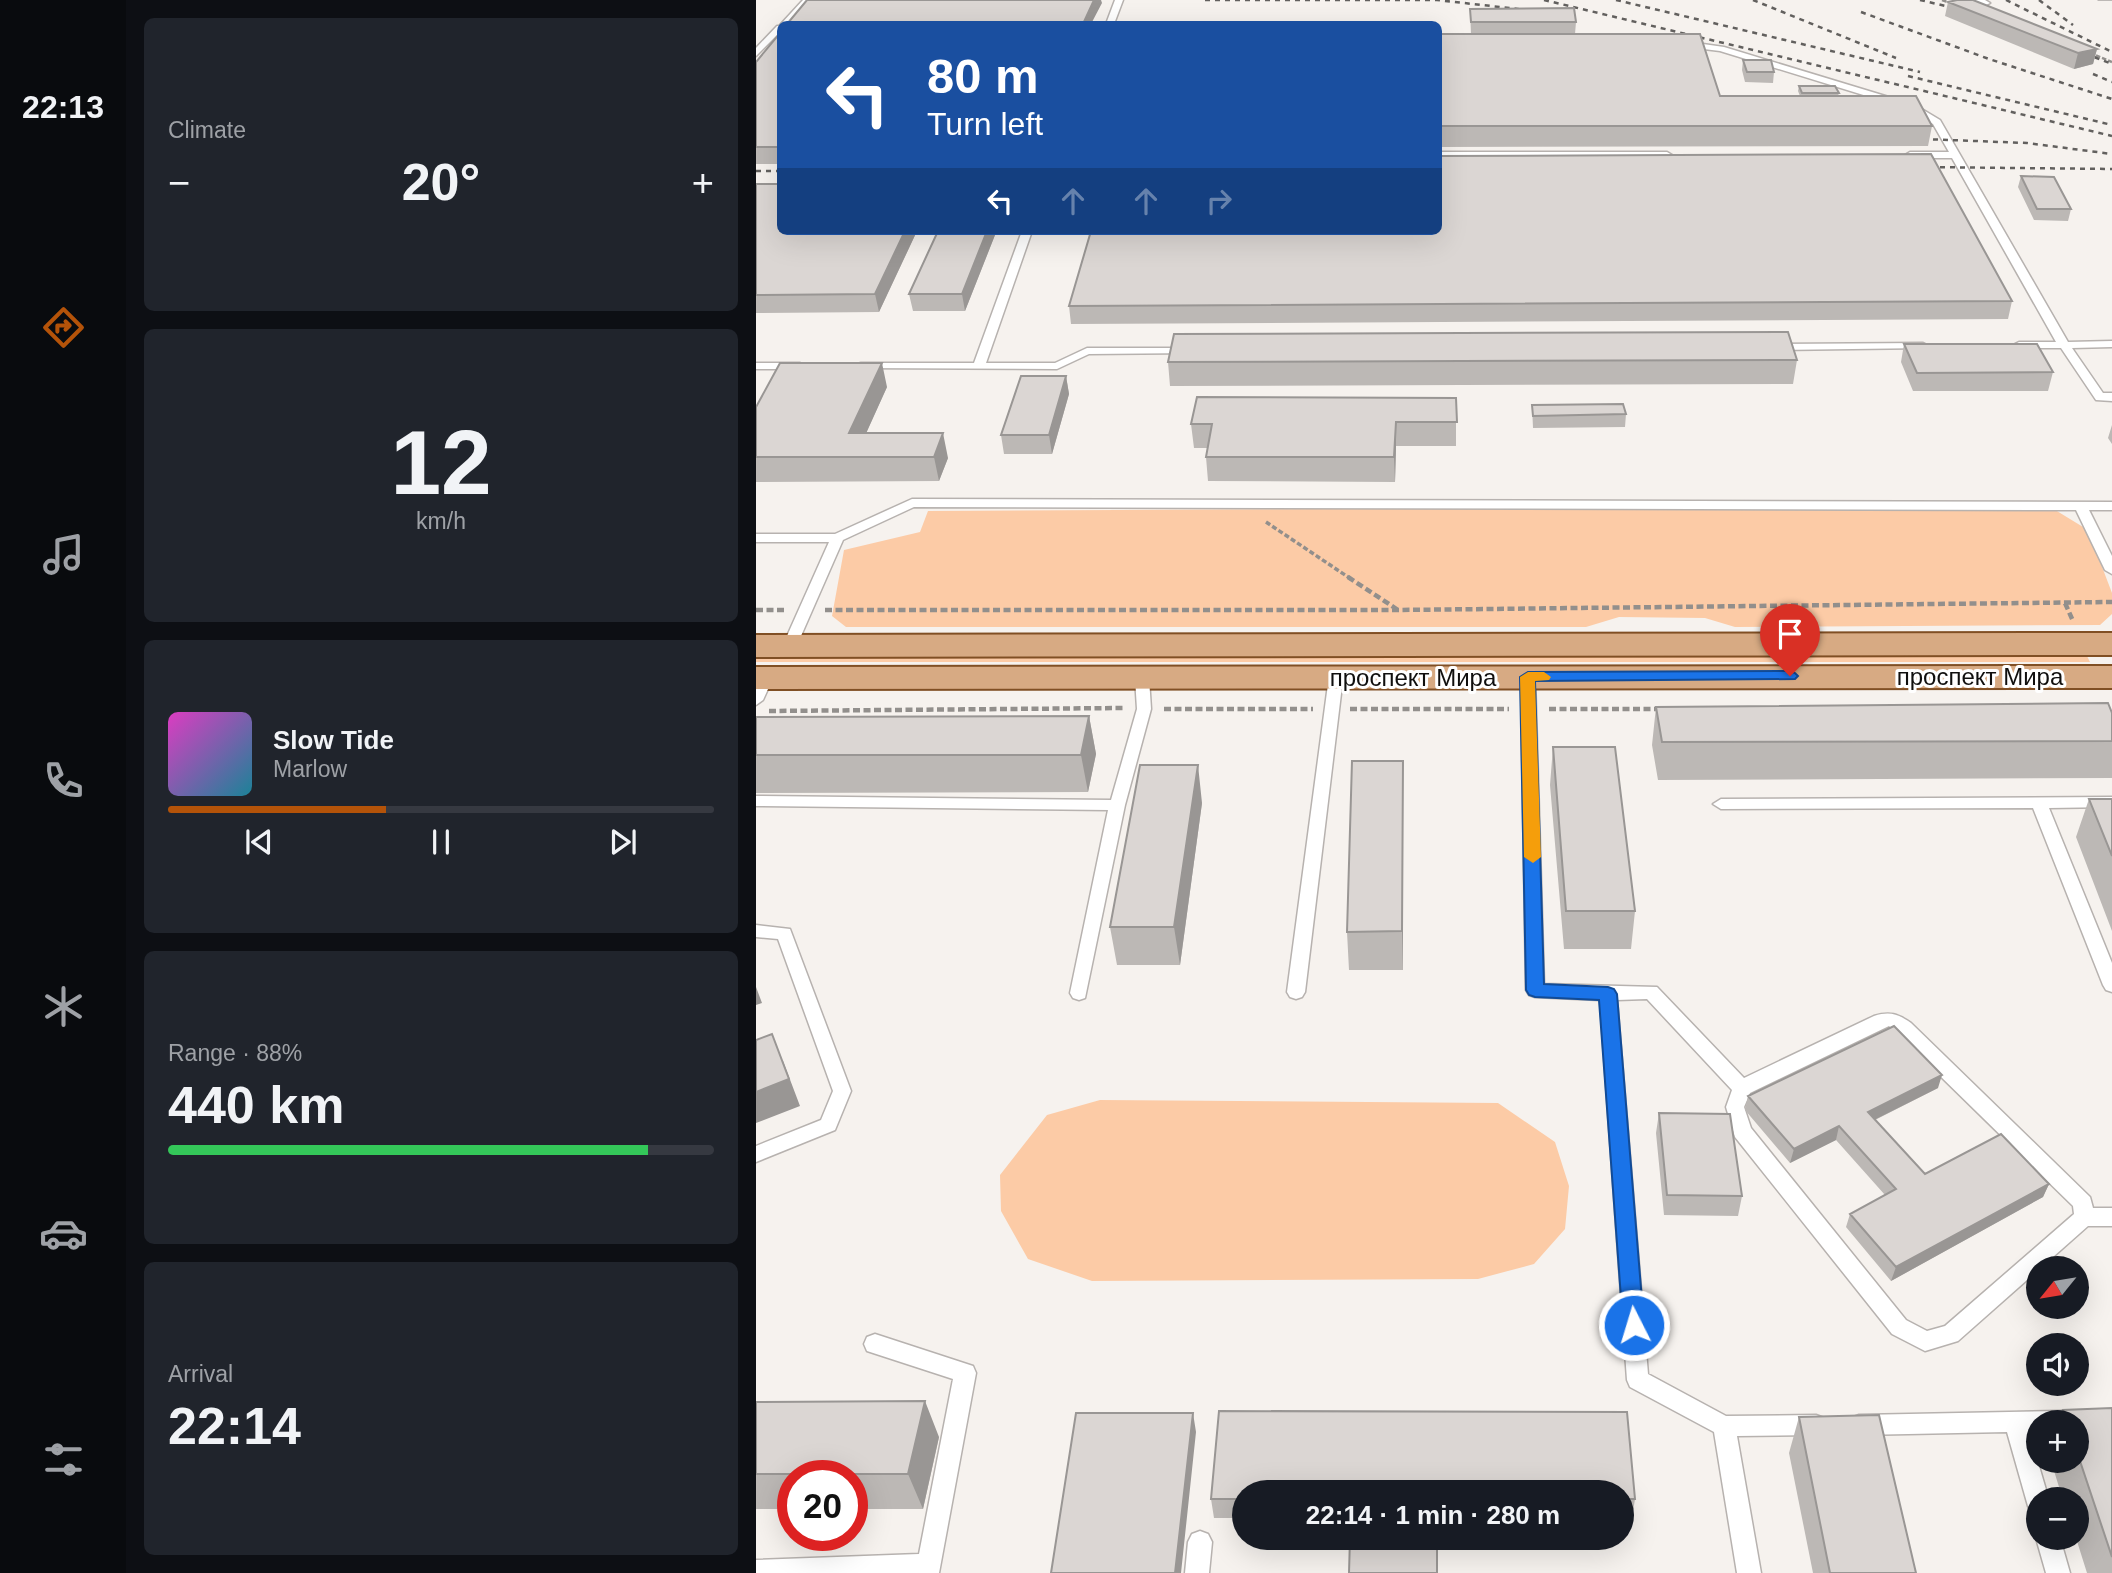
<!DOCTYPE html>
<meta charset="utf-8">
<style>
:root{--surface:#171b24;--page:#20242c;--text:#f1f3f6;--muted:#9ea1a6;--line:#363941;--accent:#b45309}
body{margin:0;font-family:Arial,sans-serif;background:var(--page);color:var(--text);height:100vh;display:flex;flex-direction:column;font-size:26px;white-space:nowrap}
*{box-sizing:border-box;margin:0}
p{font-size:23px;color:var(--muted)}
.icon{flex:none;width:38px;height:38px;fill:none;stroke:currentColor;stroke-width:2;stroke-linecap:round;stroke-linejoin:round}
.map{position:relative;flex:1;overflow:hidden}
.side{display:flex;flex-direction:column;gap:18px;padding:18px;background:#0d0f14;width:630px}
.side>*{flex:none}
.hud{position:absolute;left:21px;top:21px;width:665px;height:214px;border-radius:10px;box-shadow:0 7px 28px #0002;background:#1a4fa0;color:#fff;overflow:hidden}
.needle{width:46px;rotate:240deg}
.controls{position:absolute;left:1270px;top:1256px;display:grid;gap:14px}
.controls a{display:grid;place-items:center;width:63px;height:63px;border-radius:50%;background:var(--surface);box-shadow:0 7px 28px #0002;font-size:35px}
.speed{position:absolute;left:21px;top:1460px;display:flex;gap:14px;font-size:35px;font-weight:700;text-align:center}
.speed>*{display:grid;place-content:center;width:91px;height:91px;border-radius:50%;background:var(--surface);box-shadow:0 7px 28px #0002;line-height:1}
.speed .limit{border:10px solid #d22;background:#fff;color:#111}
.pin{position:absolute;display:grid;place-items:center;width:60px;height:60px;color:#fff;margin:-72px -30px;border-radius:50% 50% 50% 0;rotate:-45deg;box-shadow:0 0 7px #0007}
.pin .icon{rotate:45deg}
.me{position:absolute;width:77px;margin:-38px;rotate:355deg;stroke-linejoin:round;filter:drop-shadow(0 0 5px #0008)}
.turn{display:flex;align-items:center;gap:24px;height:147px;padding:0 35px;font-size:32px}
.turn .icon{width:91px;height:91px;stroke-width:2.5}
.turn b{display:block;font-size:49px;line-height:60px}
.lanes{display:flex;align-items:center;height:66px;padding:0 35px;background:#0003;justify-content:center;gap:35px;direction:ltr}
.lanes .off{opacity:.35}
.big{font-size:52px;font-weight:700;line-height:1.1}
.side .tile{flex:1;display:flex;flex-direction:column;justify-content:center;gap:10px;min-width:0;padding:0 24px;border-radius:10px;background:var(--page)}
.side .dial{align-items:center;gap:0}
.dial b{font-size:91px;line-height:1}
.song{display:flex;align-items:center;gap:21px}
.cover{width:84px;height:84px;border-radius:10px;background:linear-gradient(135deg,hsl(310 70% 55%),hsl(190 70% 35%))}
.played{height:7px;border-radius:4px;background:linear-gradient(90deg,var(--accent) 40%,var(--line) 40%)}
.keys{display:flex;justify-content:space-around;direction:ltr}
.heat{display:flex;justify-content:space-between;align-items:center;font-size:38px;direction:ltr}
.charge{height:10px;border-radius:5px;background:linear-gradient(90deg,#34c759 88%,var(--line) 0)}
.trip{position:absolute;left:476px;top:1480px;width:402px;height:70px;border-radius:35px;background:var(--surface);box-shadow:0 7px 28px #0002;font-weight:700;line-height:70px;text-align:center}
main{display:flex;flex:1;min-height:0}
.tab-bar{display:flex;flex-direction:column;width:126px;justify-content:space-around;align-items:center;background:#090b0e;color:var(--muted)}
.tab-bar .icon{width:49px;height:49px}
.tab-bar .selected{color:var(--accent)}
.tab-bar b{font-size:32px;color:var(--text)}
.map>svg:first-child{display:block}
.green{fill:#fccba6}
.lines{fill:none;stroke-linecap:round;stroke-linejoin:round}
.service-casing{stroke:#b7b2af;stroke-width:3}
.primary-casing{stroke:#804f24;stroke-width:4}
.path-far2{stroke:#928f8c;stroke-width:2.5;stroke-dasharray:4.5 2;stroke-linecap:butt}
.path-far1{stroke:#928f8c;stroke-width:3.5;stroke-dasharray:5 2.5;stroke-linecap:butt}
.path{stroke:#928f8c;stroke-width:4.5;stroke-dasharray:7 3.5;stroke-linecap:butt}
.service{fill:#fff;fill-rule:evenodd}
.primary{fill:#d7aa83;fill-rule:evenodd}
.rail{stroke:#62605e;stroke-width:2.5;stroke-dasharray:5 5;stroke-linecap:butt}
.wall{fill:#bcb8b5}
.shaded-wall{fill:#999694}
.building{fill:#dbd6d3;stroke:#999694;stroke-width:2}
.route{fill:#1a73e8;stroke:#114b97;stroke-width:2}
.slow{fill:#f59e0b}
.labels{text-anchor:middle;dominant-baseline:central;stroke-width:6;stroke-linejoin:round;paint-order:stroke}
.street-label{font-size:24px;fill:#100f0e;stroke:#fff}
</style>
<main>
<nav class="tab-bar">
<b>22:13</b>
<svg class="icon selected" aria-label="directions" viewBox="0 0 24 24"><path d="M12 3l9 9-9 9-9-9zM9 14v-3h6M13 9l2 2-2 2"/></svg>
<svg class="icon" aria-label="music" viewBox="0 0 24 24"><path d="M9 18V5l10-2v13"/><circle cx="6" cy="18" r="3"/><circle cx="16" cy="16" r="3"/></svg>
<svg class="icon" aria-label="phone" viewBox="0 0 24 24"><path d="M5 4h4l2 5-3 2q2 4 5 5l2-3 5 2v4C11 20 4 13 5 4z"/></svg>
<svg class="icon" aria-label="climate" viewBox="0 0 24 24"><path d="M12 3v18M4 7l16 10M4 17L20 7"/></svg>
<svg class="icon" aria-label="car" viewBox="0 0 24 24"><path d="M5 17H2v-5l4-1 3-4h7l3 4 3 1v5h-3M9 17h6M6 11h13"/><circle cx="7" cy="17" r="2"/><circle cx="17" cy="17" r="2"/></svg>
<svg class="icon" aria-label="filters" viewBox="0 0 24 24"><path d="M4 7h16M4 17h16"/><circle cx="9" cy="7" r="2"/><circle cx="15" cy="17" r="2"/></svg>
</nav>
<section class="side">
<div class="tile"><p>Climate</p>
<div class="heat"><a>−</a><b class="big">20°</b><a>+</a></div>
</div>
<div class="tile dial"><b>12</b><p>km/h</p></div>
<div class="tile">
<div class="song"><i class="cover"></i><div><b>Slow Tide</b><p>Marlow</p></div></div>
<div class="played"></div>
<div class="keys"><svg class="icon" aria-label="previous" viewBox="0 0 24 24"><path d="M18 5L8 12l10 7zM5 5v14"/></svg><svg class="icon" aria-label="pause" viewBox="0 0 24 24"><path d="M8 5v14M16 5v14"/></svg><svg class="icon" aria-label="next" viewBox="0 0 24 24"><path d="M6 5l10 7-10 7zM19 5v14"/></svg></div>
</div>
<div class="tile"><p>Range · 88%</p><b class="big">440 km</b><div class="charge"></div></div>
<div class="tile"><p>Arrival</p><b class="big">22:14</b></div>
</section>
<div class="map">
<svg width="1356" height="1573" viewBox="0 0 1356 1573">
<rect width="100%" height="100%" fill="#f6f2ee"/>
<!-- green -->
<path class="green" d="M1291,505L1332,530L1356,593V614L1344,625L979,627L949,618L863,617L830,627H90L76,616L88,550L164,532L172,511Z
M0,655L1331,656L1334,662H0Z
M344,1100L742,1103L799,1142L813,1186L809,1229L778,1264L722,1279L336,1281L272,1259L245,1211L244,1175L291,1115Z"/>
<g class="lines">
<defs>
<path id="service" d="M47,0H55L32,24L24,25Z
M359,0H367L358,24H350Z
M1218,0H1229L1234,3L1230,5Z
M21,26H24V32L0,56V48Z
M926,41L968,47L1159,105L1184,120L1312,342L1356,341V347L1316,348L1347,393H1356V401L1340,400L1305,348H1263L1257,345L1263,342H1300L1196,158H1154L1149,155L1154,152H1193L1177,124L1153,109L964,51L923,46L922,44Z
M682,152H911L916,155L911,158H682Z
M266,231H276L230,363H299L331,348H436L442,351L440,353L333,354L301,369L101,368V364L105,363H218Z
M1167,343L1173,346L1171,348L1015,350L1009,347L1015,344Z
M0,363H44L50,366L44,369H0Z
M156,499L1356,502V510H1333L1356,556V574L1349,570L1320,510L158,507L87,540L41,645L39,648H29L27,645L73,542H0V534H79Z
M580,672L587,677L549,992L546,997L540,999L534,997L531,992L573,677Z
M772,672L779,677L788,984L901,987L988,1078L1118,1016C1134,1011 1142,1014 1155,1023L1334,1197L1337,1208H1356V1226H1332L1202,1341L1169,1351L1136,1334L979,1137L970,1107L976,1090L891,999L861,1000L892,1374L970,1416L1060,1415L1068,1418L1071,1425L1068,1432L1060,1435L981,1436L1005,1573H981L958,1432L874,1387L871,1380L844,1000L779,997L773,995L770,990L765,677ZM1133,1026L1317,1206L1318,1214L1189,1326L1171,1331L1150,1320L995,1128L988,1107L994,1093Z
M10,673L17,678L7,700L0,705V684L5,675Z
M386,673L393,678L395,709L369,805L329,998L323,1000L317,998L314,993L352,810L0,806V796L355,800L381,709L379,678Z
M1356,797V807L1293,808L1356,963V992L1350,990L1347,985L1277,808L965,809L957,804L965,799Z
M0,925L34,929L95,1091L79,1130L0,1162V1146L65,1120L77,1091L22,939L0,937Z
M119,1334L217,1366L220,1373L183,1573H0V1560L163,1554L197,1379L111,1351L108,1344L111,1337Z
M1356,1410V1430L1321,1431V1423H1283V1432H1273L1293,1500H1283V1517L1275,1514L1272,1506L1251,1432L1103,1435L1095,1432L1092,1425L1095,1418L1103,1415Z
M444,1531L452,1534L456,1542L453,1573H429L432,1542L436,1534Z
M1283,1532V1538H1304L1314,1573H1290L1280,1538Z"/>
<path id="primary" d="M1356,633V655L0,657V635Z
M1356,666V688L0,689V667Z"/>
</defs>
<!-- service casing -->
<use href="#service" class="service-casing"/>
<!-- primary casing -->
<use href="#primary" class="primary-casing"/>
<!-- path-far2 -->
<path class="path-far2" d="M1186,0L1197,4
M1334,53L1356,62"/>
<!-- path-far1 -->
<path class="path-far1" d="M510,522L595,579"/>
<!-- path -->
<path class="path" d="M592,577L642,610
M1309,603L1317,621
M0,610H29
M69,610H642L1356,602
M408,709H557
M594,709H753
M793,709H904
M13,711L368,708"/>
<!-- service -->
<use href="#service" class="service"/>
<!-- primary -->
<use href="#primary" class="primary"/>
<!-- rail -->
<path class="rail" d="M449,0H681L789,12
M788,0L1356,136
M860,0L1164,72
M997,0L1140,58
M1164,0L1211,11
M1250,0L1356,52
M1283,0L1317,25
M1105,12L1233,59L1356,99
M1320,50L1356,64
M1337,74L1356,82
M1152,76L1356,125
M1167,139L1271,143L1356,154
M1164,167L1356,169
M0,171H24"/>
</g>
<!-- wall -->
<path class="wall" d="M1341,0H1356V1H1342Z
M1192,2L1341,49L1337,64L1318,69L1189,16Z
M714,9L820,22L819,34L964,96H1044L1042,91L1043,86L1083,93L1082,96L1176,126L1172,146L682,147V34H715Z
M24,33V164H0V62Z
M987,60L1018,72L1017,83L989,82L986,70Z
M1265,176L1315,209L1312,221L1278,220L1262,187Z
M0,184L161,231L123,312L0,313Z
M182,231H239V235L209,311H157L153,294Z
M1256,301L1252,319L315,324L313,306Z
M1148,344L1297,372L1292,391H1157L1145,362Z
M1041,360L1037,384L414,386L412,362Z
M310,376L313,394L296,454H248L245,435Z
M131,387L110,433L192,458L183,481L0,482V407Z
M700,398V446H640L639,482L452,481L450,457L452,448H438L435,424Z
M776,405L870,414L869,427L777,428Z
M1356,425V444L1352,438Z
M900,707L1356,713V778L902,780L896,745Z
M333,716L340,754L332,792L0,793V717Z
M797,747L879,911L875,949H808L794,785Z
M647,798V970H593L591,932Z
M1333,799H1356V931L1320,837Z
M446,803L424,965H361L354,927Z
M1182,1088L1119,1120L1169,1174L1293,1184L1287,1197L1135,1281L1090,1227L1094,1214L1129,1195L1080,1140L1034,1163L989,1110L992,1096Z
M903,1113L986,1196L982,1216L908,1215L900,1133Z
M0,1402L183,1437L167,1509H96V1475H37V1509H0Z
M1356,1408V1573H1331L1320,1538H1321V1500H1307L1295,1461H1321V1423H1301L1307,1410Z
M463,1411L871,1412L879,1499L876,1518H866V1493H488V1518H458L455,1499Z
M1043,1417L1160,1573H1057L1033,1453Z"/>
<!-- shaded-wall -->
<path class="shaded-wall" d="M338,0H345L346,3L335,24H327Z
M1341,49L1337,64L1318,69L1322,53Z
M149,231H161L123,312L119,294Z
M231,231H239V235L209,311L206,294Z
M126,363L131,387L99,458L93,433Z
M310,376L313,394L296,454L293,435Z
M640,422V446L639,482L638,457Z
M187,433L192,458L183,481L178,457Z
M333,716L340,754L332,792L325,755Z
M647,761V970L646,931Z
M442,765L446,803L424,965L418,927Z
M0,987L6,1003L0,1005Z
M27,1061L44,1106L0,1123V1092Z
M1186,1075L1182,1088L1108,1125L1112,1112Z
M1083,1126L1080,1140L1034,1163L1038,1149Z
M1293,1184L1287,1197L1135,1281L1140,1267Z
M169,1401L183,1437L167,1509L152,1474Z
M437,1413L440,1432L425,1573H419Z"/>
<!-- building -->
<path class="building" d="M51,0H338L327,24H31Z
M1201,0H1217L1341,49L1322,53L1192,2Z
M818,8L820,22H715L714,9Z
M24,33V147H0V62Z
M682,34H944L964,96H1160L1176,126H682Z
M987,60H1015L1018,72H991Z
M1043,86H1079L1083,93H1046Z
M1175,154L1256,301L313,306L335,231H682V156Z
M1265,176L1298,177L1315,209H1281Z
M0,184H24V231H149L119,294L0,295Z
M182,231H231L206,294H153Z
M1032,332L1041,360L412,362L418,334Z
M1148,344H1281L1297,372L1161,373Z
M24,363H126L93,433H187L178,457H0V407Z
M265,376H310L293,435H245Z
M441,397L700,398L701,422H640L638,457H450L456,424H435Z
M867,404L870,414L777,416L776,405Z
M1352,703L1356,713V741L906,742L900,707Z
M333,716L325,755H0V717Z
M797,747H859L879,911H810Z
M596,761H647L646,931L591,932Z
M384,765H442L418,927H354Z
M1333,799H1356V856Z
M1138,1026L1186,1075L1112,1112L1169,1174L1245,1134L1293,1184L1140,1267L1094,1214L1140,1189L1083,1126L1038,1149L992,1096Z
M16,1034L33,1079L0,1092V1040Z
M903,1113L974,1114L986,1196L911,1195Z
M169,1401L152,1474H0V1402Z
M1356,1408V1557L1321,1452V1423H1311L1307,1410Z
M463,1411L871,1412L879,1499H866V1493H488V1499H455Z
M320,1413H437L419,1573H295Z
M1123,1415L1160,1573H1074L1043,1417Z
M594,1538H681V1573H593Z"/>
<!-- route -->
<path class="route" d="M1034,671L1039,673L1042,676L1039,679L779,681L788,984L852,987L858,989L861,994L888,1325L885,1332L878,1335L870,1332L867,1325L843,1000L779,997L773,995L770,990L764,677L772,672Z"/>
<!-- slow -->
<path class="slow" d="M788,672L795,677L793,680L779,681L785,857L777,863L768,857L764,677L772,672Z"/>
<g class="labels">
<!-- street labels -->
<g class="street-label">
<text x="1224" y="676">проспект Мира</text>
<text x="657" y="677">проспект Мира</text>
</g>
</g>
</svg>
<div class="controls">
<a><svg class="needle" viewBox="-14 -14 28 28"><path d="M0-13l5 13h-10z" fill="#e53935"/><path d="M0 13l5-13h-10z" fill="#9ea1a6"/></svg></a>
<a><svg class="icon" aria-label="sound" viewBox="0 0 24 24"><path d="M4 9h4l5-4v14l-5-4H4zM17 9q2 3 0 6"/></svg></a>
<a>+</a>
<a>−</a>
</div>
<div class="speed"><div class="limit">20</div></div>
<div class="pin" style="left:1034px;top:676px;background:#d93025"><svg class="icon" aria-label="arrive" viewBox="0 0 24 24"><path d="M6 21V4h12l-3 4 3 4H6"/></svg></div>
<svg class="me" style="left:878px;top:1325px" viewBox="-20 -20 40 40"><circle r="17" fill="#1a73e8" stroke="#fff" stroke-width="3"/><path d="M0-11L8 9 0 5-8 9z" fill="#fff"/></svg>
<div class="trip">22:14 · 1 min · 280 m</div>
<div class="hud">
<div class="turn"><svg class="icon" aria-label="left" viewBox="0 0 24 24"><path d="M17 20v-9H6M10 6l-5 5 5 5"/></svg><div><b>80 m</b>Turn left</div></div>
<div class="lanes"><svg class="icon" aria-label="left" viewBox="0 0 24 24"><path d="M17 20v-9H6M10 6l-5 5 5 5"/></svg><svg class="icon off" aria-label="ahead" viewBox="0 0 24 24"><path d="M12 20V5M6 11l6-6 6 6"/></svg><svg class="icon off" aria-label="ahead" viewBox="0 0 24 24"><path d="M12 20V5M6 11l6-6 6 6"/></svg><svg class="icon off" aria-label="right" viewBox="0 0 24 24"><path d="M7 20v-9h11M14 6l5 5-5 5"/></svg></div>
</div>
</div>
</main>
